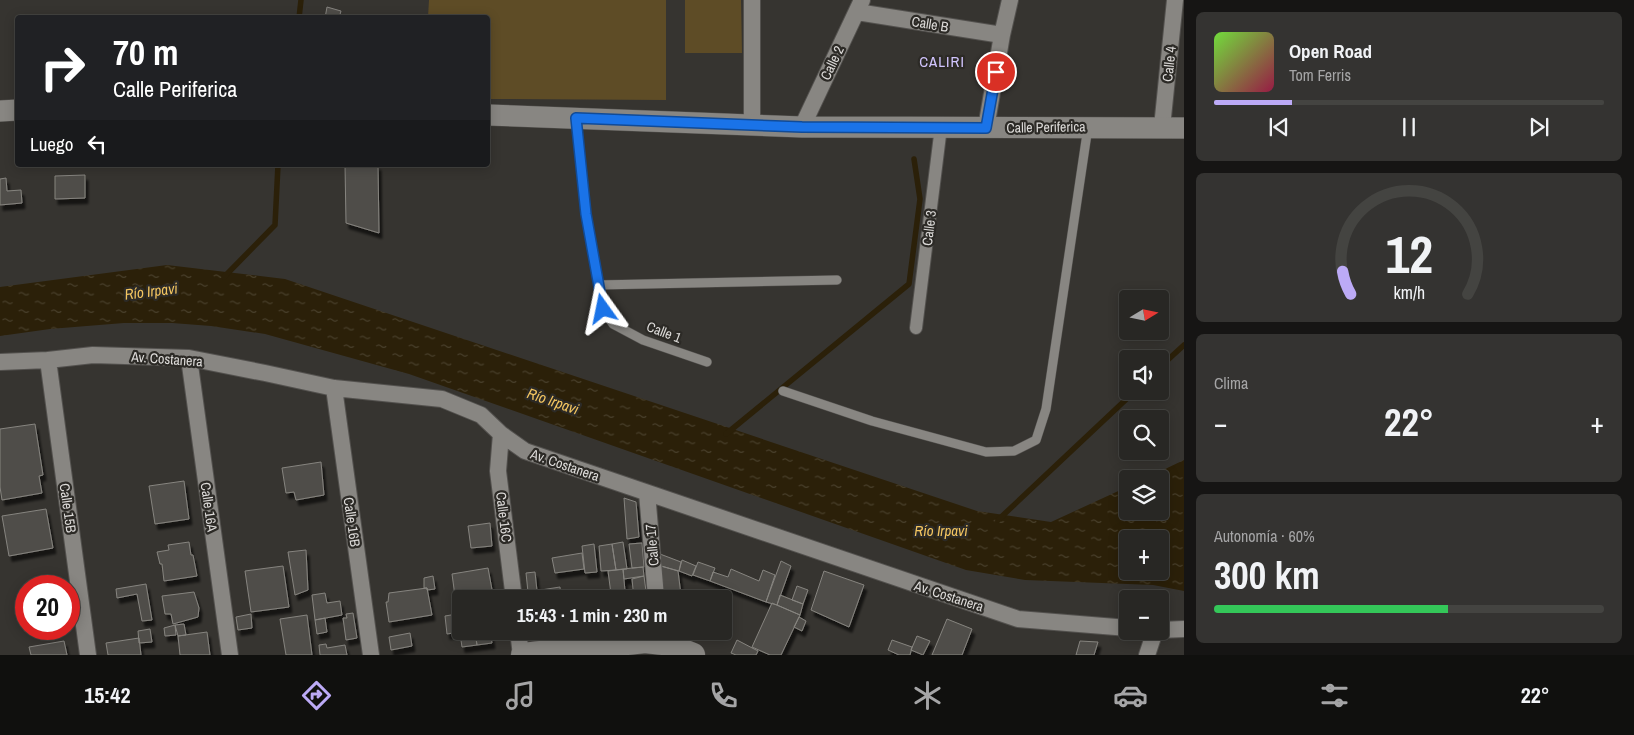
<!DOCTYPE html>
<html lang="es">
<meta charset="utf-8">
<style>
:root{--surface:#282724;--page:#343331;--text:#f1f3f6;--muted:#a5a5a6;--line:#444441;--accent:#bcaaf6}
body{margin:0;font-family:"Archivo Narrow",sans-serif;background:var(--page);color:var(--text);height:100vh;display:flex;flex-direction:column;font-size:19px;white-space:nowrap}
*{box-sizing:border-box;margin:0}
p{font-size:16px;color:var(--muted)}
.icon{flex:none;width:28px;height:28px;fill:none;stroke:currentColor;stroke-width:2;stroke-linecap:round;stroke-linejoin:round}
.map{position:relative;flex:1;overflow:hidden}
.sheet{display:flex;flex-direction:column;gap:12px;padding:12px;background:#161514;width:450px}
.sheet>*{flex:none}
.guide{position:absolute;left:15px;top:15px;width:475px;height:152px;border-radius:5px;box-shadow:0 2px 12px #0003,0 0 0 1px var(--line);background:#202124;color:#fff;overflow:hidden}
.needle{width:32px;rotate:80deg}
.controls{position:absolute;left:1119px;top:290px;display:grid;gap:10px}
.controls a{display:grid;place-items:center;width:50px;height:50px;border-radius:5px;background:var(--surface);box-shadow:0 2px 12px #0003,0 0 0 1px var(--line);font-size:25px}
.speed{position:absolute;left:15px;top:575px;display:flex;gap:10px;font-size:25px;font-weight:700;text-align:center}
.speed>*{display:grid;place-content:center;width:65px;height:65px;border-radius:50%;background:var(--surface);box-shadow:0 2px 12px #0003,0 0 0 1px var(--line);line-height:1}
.speed .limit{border:8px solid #d22;background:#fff;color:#111}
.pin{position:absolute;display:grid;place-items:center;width:42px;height:42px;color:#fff;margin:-21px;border:2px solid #fff;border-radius:50%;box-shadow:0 1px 5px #0007}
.me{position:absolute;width:55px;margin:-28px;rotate:348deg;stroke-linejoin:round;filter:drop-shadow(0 0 4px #0008)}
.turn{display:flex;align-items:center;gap:18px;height:105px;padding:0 15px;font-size:22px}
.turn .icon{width:65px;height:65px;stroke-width:2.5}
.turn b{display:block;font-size:35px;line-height:42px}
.then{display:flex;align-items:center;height:48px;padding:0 15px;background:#0003;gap:10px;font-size:19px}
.big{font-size:38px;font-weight:700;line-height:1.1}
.sheet .tile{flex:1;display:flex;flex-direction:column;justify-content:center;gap:8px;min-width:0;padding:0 18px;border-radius:8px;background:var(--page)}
.sheet .dial{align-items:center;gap:0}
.dial svg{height:130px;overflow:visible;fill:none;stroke:var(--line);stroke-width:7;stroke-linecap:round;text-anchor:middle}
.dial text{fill:var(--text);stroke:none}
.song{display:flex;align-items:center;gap:15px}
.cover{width:60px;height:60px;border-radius:8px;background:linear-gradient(135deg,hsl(100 70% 55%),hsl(340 70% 35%))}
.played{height:5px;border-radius:2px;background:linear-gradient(90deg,var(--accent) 20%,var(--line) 20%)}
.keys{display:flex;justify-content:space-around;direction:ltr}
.heat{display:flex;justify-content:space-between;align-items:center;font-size:28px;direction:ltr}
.charge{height:8px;border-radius:4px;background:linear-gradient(90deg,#34c759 60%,var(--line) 0)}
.trip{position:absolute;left:452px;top:590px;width:280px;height:50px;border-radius:5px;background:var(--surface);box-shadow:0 2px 12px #0003,0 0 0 1px var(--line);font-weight:700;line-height:50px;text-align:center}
.tabs{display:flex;height:80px;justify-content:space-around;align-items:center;background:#10100e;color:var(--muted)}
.tabs .icon{width:35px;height:35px}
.tabs .active{color:var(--accent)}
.tabs b{font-size:22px;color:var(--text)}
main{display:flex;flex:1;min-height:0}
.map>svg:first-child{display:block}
.garden{fill:#5e4c26}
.water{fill:url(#water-ripples);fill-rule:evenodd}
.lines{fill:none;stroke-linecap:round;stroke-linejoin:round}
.stream{stroke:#2b2009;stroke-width:5.5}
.building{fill:#504e4a;stroke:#86847f;filter:url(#shadow)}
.service-casing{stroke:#53514e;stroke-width:10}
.pedestrian-casing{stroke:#53514e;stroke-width:14}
.minor-casing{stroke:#53514e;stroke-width:18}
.tertiary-casing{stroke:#53514e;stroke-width:22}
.secondary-casing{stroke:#53514e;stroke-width:25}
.service{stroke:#888682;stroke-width:9}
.pedestrian{stroke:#888682;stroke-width:12}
.minor{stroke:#888682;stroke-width:16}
.tertiary{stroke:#888682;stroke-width:21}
.secondary{stroke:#888682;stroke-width:24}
.route-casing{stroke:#114b97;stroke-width:12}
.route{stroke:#1a73e8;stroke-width:9}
.labels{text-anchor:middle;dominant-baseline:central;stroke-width:4.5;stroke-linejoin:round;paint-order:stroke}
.street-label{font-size:14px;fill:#dddbd9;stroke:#2c2a26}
.neighbourhood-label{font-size:15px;letter-spacing:1px;fill:#d1c4fd;stroke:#2c2a26}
.water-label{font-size:15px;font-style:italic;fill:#f3c560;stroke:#2c2a26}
</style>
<main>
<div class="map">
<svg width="1184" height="655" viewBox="0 0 1184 655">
<defs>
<pattern id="water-ripples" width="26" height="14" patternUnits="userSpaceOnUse" patternTransform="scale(1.25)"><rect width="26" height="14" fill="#2b2009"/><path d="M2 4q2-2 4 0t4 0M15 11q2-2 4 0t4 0" fill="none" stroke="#49402c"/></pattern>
<filter id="shadow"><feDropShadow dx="3" dy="5.5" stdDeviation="1" flood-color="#0009"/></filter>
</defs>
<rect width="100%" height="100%" fill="#363430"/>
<!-- garden -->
<path class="garden" d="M429,0H666V100L488,99V18L428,17Z
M685,0H741L742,53H685Z"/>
<!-- water -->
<path class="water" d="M167,265L285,279L977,511L1051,522L1127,487L1128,511H1160V479H1144L1184,460V591L1153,585L1025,580L966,570L409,374L265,334L211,326L172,323H124L50,329L0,336V287ZM1128,539H1160V571H1128Z"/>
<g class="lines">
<!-- stream -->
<path class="stream" d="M299,18L301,0
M224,277L275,225L278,165
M1160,367L1184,345
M726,434L909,284L920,199L914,159
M998,520L1135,391"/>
</g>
<!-- building -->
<path class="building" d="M327,7L341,11L339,18H325Z
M345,165H378L379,233L346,223Z
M85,175V198L55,199V176Z
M6,178L7,191L21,190L22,203L0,205V179Z
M35,424L43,475L39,476L42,493L2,500L0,487V429Z
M321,462L324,495L296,500L294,492L286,493L282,468Z
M184,481L189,519L155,524L149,486Z
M624,498L636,502L639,537L627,539Z
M46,509L53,548L9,556L2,516Z
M490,523L492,546L471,548L468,526Z
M189,542L191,555H193L197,576L164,581L162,564H160L157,552L169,550L168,545Z
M623,542L627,569L616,570L612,544Z
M642,543L644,567L632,568L629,544Z
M594,544L597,572L585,573L582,546Z
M612,544L616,570L601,571L599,546Z
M306,550L308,590L295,595L288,552Z
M582,553L584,569L555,573L552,558Z
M660,554L681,562L679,571L661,566Z
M682,560L696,566L692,576L679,571Z
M781,561L791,566L777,605L766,602Z
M698,562L715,568L710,581L693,575Z
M283,566L289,607L251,612L245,571Z
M661,566L678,571L681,595L664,597Z
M643,567L644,576L624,579L623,569Z
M488,568L493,595L488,597V599H461V610L457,611L452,574Z
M623,569L625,591L611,594L608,571Z
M731,569L759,581L763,570L775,575L766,602L710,581L713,572L728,577Z
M824,571L864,585L849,627L811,610Z
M535,572L537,591L528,592L526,573Z
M433,576L435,589L427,590V588H424V578Z
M644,576L647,599H634L632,579Z
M146,584L152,620L142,621L137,594L117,598L116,589Z
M797,586L808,590L803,604L792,600Z
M560,587L561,599H529L528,592Z
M427,588L432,615L389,622L386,602H388L389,593Z
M194,592L199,608L198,617L173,624L171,614H165L162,596Z
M325,593L327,603L340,601L342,615L315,620L312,595Z
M780,595L803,604L800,615L777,605Z
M772,603L800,615L781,655H770L752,647Z
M461,610V631H475L477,645L462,647L457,614V611Z
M26,612V627L19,621Z
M353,613L357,638L346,640L343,618H347L346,614Z
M251,614L252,628L238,630L236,617Z
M457,614L459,632L447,634L445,616Z
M307,615L312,655H286L280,619Z
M799,617L806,621L802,631L794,627Z
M325,618L327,632L317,634L315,620Z
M947,619L972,629L962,655H932Z
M184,624L186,635L178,636L175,625Z
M175,625L176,635L165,636L164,628Z
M150,629L152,642L139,643L138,631Z
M490,631L492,643L477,645L475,633Z
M207,632L210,655H180L178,636Z
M410,633L412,646L391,650L389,637Z
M917,636L930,641L923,655L911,650Z
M139,638L141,655H108L106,643Z
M737,640L758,651L756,655H736L731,653Z
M892,640L912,647L910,655H899L888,650Z
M64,641L67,655H31L29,647Z
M1080,641L1098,642L1094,655H1076Z
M326,644L327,648L345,645L347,655H320L319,645Z"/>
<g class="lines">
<defs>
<path id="service" d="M576,119L586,214L603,309L613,324L643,340L707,362
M598,285L837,280
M783,391L872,421L986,452L1014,451L1036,440L1046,409L1088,127"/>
<path id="pedestrian" d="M916,328L941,127"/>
<path id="minor" d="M752,0V125
M857,12L1002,35
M802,127L862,0
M1162,127L1175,0
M986,128L1002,35L1010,0
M189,358L230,655
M48,360L88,655
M0,362L48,360L93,355L189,358L265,373L334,388L442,399L481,415L501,434L525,451L1018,619L1128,628
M334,388L371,655
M501,434L498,471L514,599
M647,493L656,597
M1160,630L1184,629
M518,631L521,655
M1147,655L1155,631"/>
<path id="tertiary" d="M0,111L18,110
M488,115L802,127L1184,128"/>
<path id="secondary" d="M523,655L645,641L663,643L693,655"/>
</defs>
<!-- service casing -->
<use href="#service" class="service-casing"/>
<!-- pedestrian casing -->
<use href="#pedestrian" class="pedestrian-casing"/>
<!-- minor casing -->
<use href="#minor" class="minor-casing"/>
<!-- tertiary casing -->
<use href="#tertiary" class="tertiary-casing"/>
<!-- secondary casing -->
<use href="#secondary" class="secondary-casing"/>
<!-- service -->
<use href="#service" class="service"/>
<!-- pedestrian -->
<use href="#pedestrian" class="pedestrian"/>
<!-- minor -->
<use href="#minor" class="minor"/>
<!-- tertiary -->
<use href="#tertiary" class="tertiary"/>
<!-- secondary -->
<use href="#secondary" class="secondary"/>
</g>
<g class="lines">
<defs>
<path id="route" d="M603,309L586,214L576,118L802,127L986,128L996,72"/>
</defs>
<!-- route casing -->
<use href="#route" class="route-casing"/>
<!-- route -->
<use href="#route" class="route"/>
</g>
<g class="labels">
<!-- street labels -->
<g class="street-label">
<text transform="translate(930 24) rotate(9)">Calle B</text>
<text transform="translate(832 63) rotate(-64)">Calle 2</text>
<text transform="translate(1169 64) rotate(-84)">Calle 4</text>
<text transform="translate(1046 127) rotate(-1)">Calle Periferica</text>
<text transform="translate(929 228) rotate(-83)">Calle 3</text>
<text transform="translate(664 332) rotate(21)">Calle 1</text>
<text transform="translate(167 359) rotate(4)">Av. Costanera</text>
<text transform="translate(565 465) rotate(19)">Av. Costanera</text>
<text transform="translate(209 507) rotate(82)">Calle 16A</text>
<text transform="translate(68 508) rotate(82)">Calle 15B</text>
<text transform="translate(504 517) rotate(83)">Calle 16C</text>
<text transform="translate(352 522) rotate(82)">Calle 16B</text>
<text transform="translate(652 545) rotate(-95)">Calle 17</text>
<text transform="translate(949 596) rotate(18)">Av. Costanera</text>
</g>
<!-- neighbourhood labels -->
<g class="neighbourhood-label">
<text x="942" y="61">CALIRI</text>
</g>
<!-- water labels -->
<g class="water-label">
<text transform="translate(151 291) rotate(-7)">Río Irpavi</text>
<text transform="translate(553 401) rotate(19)">Río Irpavi</text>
<text x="941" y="530">Río Irpavi</text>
</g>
</g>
</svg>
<div class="controls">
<a><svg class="needle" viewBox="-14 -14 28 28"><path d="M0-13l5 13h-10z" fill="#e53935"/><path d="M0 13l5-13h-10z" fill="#a5a5a6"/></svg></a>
<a><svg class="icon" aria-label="sound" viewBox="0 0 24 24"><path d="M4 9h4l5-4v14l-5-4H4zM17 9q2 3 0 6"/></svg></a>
<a><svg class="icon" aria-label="search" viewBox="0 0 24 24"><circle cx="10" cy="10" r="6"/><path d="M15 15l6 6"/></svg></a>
<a><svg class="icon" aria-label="layers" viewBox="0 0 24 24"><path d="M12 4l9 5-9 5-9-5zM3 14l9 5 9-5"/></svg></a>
<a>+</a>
<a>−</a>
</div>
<div class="speed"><div class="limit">20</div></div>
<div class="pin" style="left:996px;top:72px;background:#d93025"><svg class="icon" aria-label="arrive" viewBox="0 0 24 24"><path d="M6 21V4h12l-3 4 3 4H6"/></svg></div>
<svg class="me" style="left:603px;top:309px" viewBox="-20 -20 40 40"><path d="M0-17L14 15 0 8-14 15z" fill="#1a73e8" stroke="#fff" stroke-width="4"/></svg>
<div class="trip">15:43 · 1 min · 230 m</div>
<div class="guide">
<div class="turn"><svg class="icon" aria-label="right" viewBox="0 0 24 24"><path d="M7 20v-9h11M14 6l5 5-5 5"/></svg><div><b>70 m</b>Calle Periferica</div></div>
<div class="then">Luego<svg class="icon" aria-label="left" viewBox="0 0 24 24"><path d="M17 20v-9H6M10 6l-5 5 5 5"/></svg></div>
</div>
</div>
<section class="sheet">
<div class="tile">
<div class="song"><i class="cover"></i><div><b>Open Road</b><p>Tom Ferris</p></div></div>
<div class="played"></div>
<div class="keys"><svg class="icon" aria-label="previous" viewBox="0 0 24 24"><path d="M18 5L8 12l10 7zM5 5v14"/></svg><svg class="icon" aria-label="pause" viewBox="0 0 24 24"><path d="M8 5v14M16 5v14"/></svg><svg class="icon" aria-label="next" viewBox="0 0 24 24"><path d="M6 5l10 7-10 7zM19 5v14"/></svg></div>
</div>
<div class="tile dial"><svg viewBox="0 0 100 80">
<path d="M14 69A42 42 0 1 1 86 69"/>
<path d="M14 69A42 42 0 0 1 9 55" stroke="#bcaaf6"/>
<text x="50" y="56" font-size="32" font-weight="700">12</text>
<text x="50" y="72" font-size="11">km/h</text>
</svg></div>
<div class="tile"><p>Clima</p>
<div class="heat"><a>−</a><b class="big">22°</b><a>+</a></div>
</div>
<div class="tile"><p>Autonomía · 60%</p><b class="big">300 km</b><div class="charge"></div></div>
</section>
</main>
<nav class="tabs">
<b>15:42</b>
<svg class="icon active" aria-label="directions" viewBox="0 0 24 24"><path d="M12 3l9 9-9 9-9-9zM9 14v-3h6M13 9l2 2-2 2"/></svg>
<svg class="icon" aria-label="music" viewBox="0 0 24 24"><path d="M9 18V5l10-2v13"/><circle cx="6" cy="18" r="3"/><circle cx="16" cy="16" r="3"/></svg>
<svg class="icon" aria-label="phone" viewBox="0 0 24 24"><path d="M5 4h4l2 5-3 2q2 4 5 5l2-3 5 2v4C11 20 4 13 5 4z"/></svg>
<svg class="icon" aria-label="climate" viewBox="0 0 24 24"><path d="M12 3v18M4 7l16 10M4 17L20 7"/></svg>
<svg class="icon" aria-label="car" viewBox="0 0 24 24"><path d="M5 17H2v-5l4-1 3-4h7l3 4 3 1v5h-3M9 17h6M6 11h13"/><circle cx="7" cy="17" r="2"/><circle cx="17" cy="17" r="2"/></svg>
<svg class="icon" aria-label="filters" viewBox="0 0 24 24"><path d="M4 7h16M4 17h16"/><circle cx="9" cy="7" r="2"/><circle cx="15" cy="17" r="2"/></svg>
<b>22°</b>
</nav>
